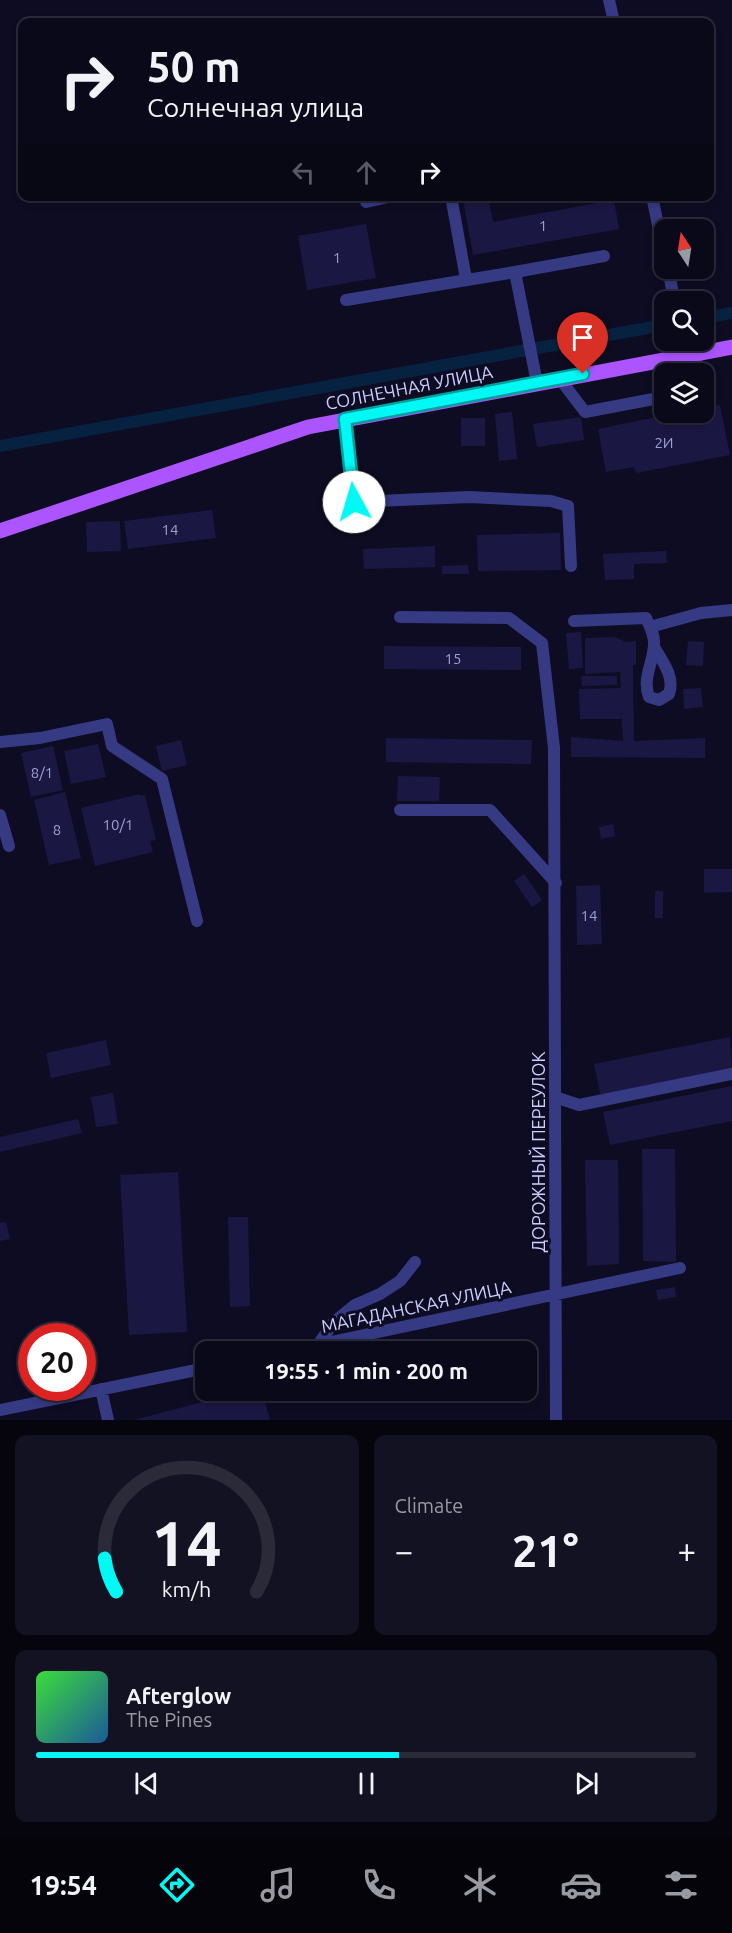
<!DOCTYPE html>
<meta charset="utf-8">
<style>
:root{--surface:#0a091a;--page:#131223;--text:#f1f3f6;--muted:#999aa2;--line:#2a2a39;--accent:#00f8f5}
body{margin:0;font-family:Ubuntu,sans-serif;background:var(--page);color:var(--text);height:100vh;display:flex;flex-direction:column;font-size:22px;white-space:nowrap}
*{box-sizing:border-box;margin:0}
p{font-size:20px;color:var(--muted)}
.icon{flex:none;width:33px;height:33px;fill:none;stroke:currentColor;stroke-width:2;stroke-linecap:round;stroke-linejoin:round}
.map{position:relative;height:1420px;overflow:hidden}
.drawer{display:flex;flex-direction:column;gap:15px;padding:15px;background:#06050e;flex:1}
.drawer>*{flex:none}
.guide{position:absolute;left:18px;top:18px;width:696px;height:183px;border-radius:12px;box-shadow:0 3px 9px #0003,0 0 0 2px var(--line);background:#0a091a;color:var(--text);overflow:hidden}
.needle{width:39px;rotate:348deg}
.controls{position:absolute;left:654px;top:219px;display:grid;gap:12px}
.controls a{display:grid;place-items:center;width:60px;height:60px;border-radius:12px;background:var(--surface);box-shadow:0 3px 9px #0003,0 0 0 2px var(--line);font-size:30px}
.speed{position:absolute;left:18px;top:1323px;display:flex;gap:12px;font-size:30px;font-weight:700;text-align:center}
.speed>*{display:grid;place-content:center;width:78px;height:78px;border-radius:50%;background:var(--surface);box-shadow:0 3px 9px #0003,0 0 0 2px var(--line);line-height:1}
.speed .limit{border:9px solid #d22;background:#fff;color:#111}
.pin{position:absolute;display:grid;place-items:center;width:51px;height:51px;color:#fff;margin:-62px -26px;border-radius:50% 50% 50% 0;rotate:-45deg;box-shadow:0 0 6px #0007}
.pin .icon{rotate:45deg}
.me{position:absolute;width:66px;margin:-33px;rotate:354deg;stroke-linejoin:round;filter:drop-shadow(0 0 4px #0008)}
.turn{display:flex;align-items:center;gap:21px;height:126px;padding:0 30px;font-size:27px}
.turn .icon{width:78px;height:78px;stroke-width:2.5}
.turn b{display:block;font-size:42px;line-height:51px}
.lanes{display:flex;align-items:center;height:57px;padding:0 30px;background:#0003;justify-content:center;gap:30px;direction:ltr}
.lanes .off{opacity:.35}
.big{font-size:45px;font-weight:700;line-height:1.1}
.drawer .tile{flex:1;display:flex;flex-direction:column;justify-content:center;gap:9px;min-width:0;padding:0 21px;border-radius:12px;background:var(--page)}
.drawer .dial{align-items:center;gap:0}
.dial svg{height:156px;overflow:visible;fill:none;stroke:var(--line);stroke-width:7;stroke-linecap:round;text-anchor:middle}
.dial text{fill:var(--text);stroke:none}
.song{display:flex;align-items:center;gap:18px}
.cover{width:72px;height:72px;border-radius:9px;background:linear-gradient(135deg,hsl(120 70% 55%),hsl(210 70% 35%))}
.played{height:6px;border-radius:3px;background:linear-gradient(90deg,var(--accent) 55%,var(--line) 55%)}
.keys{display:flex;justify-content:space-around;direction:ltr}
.heat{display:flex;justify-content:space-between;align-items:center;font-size:33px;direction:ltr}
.drawer .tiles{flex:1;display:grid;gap:15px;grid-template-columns:1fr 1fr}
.tile:last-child{grid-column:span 2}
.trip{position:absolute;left:195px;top:1341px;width:342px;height:60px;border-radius:12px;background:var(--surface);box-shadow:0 3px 9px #0003,0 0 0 2px var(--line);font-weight:700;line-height:60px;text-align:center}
.dock{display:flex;height:96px;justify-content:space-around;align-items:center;background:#04040a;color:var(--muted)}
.dock .icon{width:42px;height:42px}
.dock .on{color:var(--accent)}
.dock b{font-size:27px;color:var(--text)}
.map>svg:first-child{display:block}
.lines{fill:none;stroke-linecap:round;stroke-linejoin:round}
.canal{stroke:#072240;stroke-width:12}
.building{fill:#1b1743}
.minor{stroke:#353a83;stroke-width:12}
.major{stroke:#ac54ff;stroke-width:15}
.route-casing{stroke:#00a19f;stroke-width:15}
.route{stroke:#00f8f5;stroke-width:10}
.labels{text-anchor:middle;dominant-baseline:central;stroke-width:6;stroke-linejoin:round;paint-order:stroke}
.number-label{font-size:15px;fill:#a0a0d0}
.street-label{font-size:18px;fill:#cdcdff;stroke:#0d0c22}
</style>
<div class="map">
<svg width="732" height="1420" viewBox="0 0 732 1420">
<rect width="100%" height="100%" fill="#0d0c22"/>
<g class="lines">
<!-- canal -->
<path class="canal" d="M704,318L732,313
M0,446L664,325"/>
</g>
<!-- building -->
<path class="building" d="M477,196H488L493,222L614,200L619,229L473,255L463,199Z
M366,224L376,278L307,290L298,236Z
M720,405L730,455L636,473L634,467L606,472L598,429L681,412H704V408Z
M512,412L517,459L499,461L495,414Z
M581,417L584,440L537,447L533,424Z
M461,418H485V446H461Z
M212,510L216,538L128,549L124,521Z
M120,521L121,551L87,552L86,522Z
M560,533L561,570L478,571L477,535Z
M435,546V567L364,569L363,549Z
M666,551L667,563L634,564V579L605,580L603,554Z
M468,565L469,574H442V566Z
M581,632L583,668L569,669L566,633Z
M615,637L626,642L636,641V665H633L634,741L705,738V758L571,757V737L623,741L621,710V719H580L579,689L621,688L620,672L585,674V638Z
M688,641L704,642L703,666L686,665Z
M384,646L521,647V670L384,669Z
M581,676H617V685L582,686Z
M701,688L703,707L684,709L683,689Z
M386,738L532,740L531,764L386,762Z
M181,740L187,765L162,771L156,746Z
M98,744L106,777L71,784L64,751Z
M53,746L63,790L31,797L21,753Z
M398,776L440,777L439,801H397Z
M65,792L81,858L49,865L34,800Z
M140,794V796L145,795L156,840L150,841L153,852L95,866L81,808Z
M613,824L615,836L601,839L599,827Z
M704,869H732V892L704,893Z
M524,874L542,900L532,907L514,881Z
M600,885L602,944L577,945L576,886Z
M655,891H663V918H655Z
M730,1037L732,1071L601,1098L594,1064Z
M106,1040L111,1065L51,1078L46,1053Z
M732,1086V1121L610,1145L603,1112Z
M113,1093L118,1124L96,1127L91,1097Z
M78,1119L82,1133L0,1152V1137Z
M642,1149H675L676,1262L643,1261Z
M585,1160H618L619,1264L587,1266Z
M178,1172L187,1332L129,1335L120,1175Z
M228,1217H248L250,1306L230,1307Z
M6,1222L10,1239L0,1241V1223Z
M675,1287L676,1297L658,1300L656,1290Z
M248,1390H262L270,1420H134Z"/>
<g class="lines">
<!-- minor -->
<path class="minor" d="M609,0L614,22
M451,196L466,279
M652,196L664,254
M366,202L393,196
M668,268L673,294
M515,272L604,256
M346,300L515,272L537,383
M694,374L698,353
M560,379L585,412L664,397
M345,419L354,502L469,497L551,501L568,506L571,566
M400,617L509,618L542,643L554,748L556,1420
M574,621L646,618C650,627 655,636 654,645C653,664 642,678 649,697L659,700L669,694C675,677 663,662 654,647
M650,627L701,613L732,610
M0,742L40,738L107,724L112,746L162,779L197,921
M400,810H490L556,883
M0,815L9,846
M555,1097L579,1105L732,1074
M318,1345L333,1323L355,1305L380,1294L400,1281L415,1262
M284,1352L680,1268
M101,1389L108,1420
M0,1410L206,1368"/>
<!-- major -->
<path class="major" d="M0,531L308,427L732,347"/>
</g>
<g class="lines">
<defs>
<path id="route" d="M354,502L345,419L583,374"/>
</defs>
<!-- route casing -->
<use href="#route" class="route-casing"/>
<!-- route -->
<use href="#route" class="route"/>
</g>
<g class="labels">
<!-- number labels -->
<g class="number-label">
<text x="543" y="225">1</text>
<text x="337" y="257">1</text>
<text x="664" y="442">2И</text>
<text x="170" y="529">14</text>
<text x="453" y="658">15</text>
<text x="42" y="772">8/1</text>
<text x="118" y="824">10/1</text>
<text x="57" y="829">8</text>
<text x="589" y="915">14</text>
</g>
<!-- street labels -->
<g class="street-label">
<text transform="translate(409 387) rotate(-11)">СОЛНЕЧНАЯ УЛИЦА</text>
<text transform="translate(538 1152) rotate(-90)">ДОРОЖНЫЙ ПЕРЕУЛОК</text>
<text transform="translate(416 1306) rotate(-12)">МАГАДАНСКАЯ УЛИЦА</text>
</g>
</g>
</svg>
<div class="controls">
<a><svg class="needle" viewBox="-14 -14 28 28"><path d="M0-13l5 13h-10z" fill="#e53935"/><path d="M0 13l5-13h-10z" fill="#999aa2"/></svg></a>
<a><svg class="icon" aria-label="search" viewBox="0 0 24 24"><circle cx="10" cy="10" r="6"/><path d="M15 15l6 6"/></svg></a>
<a><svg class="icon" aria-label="layers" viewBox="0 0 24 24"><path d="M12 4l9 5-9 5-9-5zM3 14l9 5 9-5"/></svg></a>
</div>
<div class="speed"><div class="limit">20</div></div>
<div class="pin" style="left:583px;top:374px;background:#d93025"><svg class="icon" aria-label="arrive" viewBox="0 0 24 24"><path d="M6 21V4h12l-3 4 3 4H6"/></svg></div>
<svg class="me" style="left:354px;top:502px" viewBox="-20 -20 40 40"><circle r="19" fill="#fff"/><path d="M0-13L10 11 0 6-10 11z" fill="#00f8f5"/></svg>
<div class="trip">19:55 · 1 min · 200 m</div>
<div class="guide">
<div class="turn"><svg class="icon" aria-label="right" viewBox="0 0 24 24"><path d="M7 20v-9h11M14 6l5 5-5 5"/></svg><div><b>50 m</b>Солнечная улица</div></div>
<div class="lanes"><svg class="icon off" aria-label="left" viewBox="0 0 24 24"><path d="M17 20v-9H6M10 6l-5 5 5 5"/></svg><svg class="icon off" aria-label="ahead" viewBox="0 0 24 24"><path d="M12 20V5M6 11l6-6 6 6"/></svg><svg class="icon" aria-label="right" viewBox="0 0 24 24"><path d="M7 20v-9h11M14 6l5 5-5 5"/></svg></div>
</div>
</div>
<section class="drawer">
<div class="tiles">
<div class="tile dial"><svg viewBox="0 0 100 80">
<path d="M14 69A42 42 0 1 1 86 69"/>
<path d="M14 69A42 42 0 0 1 8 52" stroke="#00f8f5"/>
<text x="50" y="56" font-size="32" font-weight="700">14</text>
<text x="50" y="72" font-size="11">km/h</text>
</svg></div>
<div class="tile"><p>Climate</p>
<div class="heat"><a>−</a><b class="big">21°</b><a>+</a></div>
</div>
<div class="tile">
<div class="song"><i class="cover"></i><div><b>Afterglow</b><p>The Pines</p></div></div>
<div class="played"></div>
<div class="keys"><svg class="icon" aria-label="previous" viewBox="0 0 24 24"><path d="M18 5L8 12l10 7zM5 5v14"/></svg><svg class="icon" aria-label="pause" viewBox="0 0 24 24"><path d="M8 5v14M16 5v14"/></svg><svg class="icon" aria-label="next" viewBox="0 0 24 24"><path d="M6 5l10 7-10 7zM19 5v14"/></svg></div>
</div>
</div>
</section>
<nav class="dock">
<b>19:54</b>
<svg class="icon on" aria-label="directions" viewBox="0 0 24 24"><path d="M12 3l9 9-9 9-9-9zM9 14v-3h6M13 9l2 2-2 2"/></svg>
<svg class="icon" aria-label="music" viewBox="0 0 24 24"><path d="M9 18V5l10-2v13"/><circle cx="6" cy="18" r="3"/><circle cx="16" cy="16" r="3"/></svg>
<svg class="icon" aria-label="phone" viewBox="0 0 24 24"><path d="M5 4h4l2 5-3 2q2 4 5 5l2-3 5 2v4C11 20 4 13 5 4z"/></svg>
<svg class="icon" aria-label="climate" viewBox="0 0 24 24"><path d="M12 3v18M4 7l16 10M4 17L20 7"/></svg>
<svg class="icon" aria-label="car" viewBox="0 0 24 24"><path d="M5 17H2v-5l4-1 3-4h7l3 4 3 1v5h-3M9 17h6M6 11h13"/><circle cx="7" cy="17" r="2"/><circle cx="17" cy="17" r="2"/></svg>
<svg class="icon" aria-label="filters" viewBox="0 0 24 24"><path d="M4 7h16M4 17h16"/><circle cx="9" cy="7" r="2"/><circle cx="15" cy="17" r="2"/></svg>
</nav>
